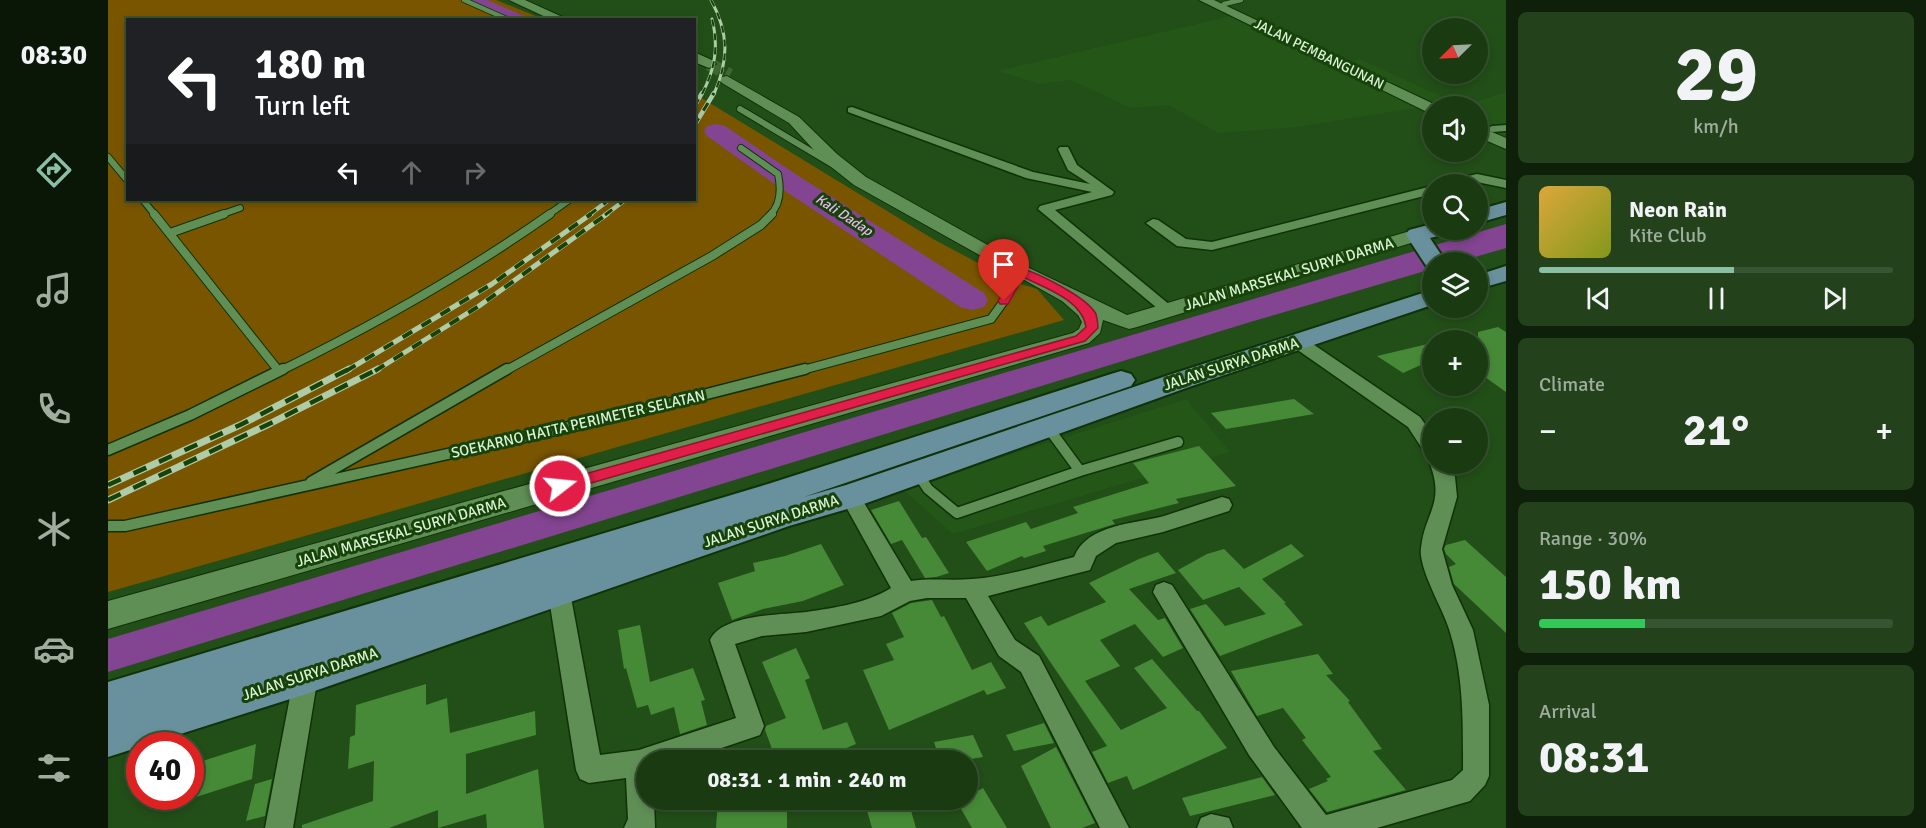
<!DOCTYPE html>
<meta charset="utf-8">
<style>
:root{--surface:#1a3a12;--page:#23411b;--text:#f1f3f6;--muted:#9fad9f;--line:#385432;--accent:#8abfa5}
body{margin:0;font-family:Signika,sans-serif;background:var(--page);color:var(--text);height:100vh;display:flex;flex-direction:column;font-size:22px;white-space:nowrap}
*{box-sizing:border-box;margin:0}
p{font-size:20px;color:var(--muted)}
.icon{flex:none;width:33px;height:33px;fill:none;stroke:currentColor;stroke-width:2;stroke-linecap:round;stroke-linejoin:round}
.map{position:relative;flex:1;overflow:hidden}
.details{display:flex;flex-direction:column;gap:12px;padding:12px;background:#0e200a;width:420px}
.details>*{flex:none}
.top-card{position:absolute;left:18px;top:18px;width:570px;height:183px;border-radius:0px;box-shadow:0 3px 9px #0003,0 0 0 2px var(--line);background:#202124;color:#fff;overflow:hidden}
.needle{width:39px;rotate:246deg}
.fabs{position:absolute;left:1314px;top:18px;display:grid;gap:12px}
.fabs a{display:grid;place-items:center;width:66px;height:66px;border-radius:50%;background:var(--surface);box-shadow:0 3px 9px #0003,0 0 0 2px var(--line);font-size:30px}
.speed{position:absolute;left:18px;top:732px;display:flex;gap:12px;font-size:30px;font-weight:700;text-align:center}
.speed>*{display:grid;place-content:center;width:78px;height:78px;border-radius:50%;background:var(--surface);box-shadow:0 3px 9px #0003,0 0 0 2px var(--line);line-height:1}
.speed .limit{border:9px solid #d22;background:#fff;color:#111}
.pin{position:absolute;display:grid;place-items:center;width:51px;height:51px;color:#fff;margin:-62px -26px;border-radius:50% 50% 50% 0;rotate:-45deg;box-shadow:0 0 6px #0007}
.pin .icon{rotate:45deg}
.me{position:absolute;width:66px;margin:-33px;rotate:74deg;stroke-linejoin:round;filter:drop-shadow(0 0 4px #0008)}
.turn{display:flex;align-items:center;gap:21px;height:126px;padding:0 30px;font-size:27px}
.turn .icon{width:78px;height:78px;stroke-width:2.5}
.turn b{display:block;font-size:42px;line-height:51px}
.lanes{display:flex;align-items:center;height:57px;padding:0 30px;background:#0003;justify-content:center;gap:30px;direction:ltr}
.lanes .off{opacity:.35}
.big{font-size:45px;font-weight:800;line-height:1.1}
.details .tile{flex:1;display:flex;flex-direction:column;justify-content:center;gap:9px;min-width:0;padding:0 21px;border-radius:9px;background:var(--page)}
.details .dial{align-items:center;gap:0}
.dial b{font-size:78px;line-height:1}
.song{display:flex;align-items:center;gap:18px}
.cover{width:72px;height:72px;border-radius:9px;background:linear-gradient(135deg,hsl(40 70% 55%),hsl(70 70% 35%))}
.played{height:6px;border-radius:3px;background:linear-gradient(90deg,var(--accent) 55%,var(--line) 55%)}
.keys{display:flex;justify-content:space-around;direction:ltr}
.heat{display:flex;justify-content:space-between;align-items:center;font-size:33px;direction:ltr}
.charge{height:9px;border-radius:4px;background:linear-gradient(90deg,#34c759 30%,var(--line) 0)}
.trip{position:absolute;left:528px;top:750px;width:342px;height:60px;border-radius:30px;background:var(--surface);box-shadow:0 3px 9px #0003,0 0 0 2px var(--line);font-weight:800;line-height:60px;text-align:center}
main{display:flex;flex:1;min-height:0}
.dock{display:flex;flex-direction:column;width:108px;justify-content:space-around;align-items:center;background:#0a1707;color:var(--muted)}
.dock .icon{width:42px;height:42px}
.dock .selected{color:var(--accent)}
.dock b{font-size:27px;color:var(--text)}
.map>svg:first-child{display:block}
.built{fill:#245618}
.green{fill:#7a5500}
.water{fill:#834491}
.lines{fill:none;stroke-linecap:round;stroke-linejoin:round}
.river{fill:#834491;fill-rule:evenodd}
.building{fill:#468a37}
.secondary-tunnel{stroke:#3e6734;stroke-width:13;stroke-dasharray:13 6;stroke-linecap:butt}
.lane-far3-casing{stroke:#103208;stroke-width:6}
.lane-far2-casing{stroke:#103208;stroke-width:8}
.lane-far1-casing{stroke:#103208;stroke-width:10}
.lane-casing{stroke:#103208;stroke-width:13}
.street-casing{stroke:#103208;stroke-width:3}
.secondary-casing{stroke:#103208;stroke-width:2}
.primary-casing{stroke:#103208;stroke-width:4}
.lane-far3{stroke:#608f56;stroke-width:4.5}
.lane-far2{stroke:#608f56;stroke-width:6}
.lane-far1{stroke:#608f56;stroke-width:8}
.lane{stroke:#608f56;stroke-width:10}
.street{fill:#608f56;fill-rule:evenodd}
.secondary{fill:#608f56;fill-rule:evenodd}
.primary{fill:#68919d;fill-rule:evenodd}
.rail-far3-casing{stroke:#aecca8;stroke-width:3}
.rail-far2-casing{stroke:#aecca8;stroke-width:4.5}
.rail-far1-casing{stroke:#aecca8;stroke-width:5}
.rail-casing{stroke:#aecca8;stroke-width:7}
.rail-far3{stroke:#17430b;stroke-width:2;stroke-dasharray:7;stroke-linecap:butt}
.rail-far2{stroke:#17430b;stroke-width:3;stroke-dasharray:9;stroke-linecap:butt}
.rail-far1{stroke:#17430b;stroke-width:4;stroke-dasharray:11;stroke-linecap:butt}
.rail{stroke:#17430b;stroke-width:4.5;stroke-dasharray:14;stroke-linecap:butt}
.route{fill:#e11d48;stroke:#92132f;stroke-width:1.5}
.labels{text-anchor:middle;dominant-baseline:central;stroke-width:6;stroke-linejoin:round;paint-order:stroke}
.far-street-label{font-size:14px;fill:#daf3d5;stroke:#17430b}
.far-water-label{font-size:14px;font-style:italic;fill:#e9b7f5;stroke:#17430b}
.street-label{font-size:15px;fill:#daf3d5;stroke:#17430b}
</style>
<main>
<nav class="dock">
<b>08:30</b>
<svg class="icon selected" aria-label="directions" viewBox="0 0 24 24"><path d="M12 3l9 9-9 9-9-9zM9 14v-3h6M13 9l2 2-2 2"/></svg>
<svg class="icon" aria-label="music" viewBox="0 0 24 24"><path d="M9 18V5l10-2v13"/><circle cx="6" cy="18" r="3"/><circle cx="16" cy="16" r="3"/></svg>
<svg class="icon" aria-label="phone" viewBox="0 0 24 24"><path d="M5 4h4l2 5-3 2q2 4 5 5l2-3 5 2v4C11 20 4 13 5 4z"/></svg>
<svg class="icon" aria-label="climate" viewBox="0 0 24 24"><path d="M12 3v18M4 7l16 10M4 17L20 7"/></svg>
<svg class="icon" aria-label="car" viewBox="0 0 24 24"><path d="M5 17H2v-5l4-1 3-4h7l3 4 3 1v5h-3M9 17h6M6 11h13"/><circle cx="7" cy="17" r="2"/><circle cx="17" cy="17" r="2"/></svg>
<svg class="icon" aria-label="filters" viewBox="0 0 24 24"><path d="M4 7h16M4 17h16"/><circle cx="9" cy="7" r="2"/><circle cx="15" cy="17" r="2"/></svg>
</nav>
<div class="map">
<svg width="1398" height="828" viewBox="0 0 1398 828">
<rect width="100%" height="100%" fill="#224e18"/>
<!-- built -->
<path class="built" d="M1127,15L1233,64L1252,59L1354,106L1398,92V143L1370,130V106L1324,108L1319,106L1189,127L1110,133L1061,105L1023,108L963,80L932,84L890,71Z
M1078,399L1122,452L845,534L794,489Z"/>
<!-- green -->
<path class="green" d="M0,0H388L435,19L20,20V200H586L587,94L825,239L906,282L929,289L956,320L0,592Z"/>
<!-- water -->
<path class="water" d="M1398,224V248L1350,262H1324V269L1149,320L0,672V639Z"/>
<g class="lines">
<!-- river -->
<path class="river" d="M356,0H379L416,16L419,20H394L359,4Z
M608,124L617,126L689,175L876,293L880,300L876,307L864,310L852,307L671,187L599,136L596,131L599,126Z"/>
</g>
<!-- building -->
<path class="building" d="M1390,327L1398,332V392L1370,372V332Z
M1324,343V370L1315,364L1295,373L1269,356Z
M1186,399L1206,414L1118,429L1103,413Z
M1091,446L1128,486L1068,499L1071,503L1004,520L1007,524L935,546L938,551L916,558L914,556L879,571L858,542L918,522L923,529L970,513L965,507L1041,483L1025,463Z
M791,501L814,538L818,537L841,573L828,577L817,578L794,540L783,544L763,510Z
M1357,540L1398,577V633L1346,584L1341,567L1348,564L1338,554L1336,549L1338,545Z
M713,544L736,585L695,601L655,609L624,620L610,583L647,571L645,563L677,556Z
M1183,544L1196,556L1154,579L1178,603H1176L1195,625L1112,656L1082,609L1098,604L1117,626L1158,614L1131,587L1095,600L1070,570L1099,554L1116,549L1136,569Z
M1050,552L1068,573L1021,589L1050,620L1057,618L1075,648L1055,657L1027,624L992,640L1012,666L977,681L1013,730L1059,708L1026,668L1044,659L1089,711H1091L1119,748L1025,790L1019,776L1000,783L984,752L999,746L916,623L933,616L940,626L998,602L981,583L1031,559Z
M824,600L833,617L836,616L864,670L883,662L898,688L879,695L876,690L781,730L755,670L786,660L778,644L796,637L784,613L803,603Z
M532,625L542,682L585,668L597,700L593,701L599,725L572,734L566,707L543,715L540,705L529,708L518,668L516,669L510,630Z
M688,648L702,678L697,680L715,730L739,722L748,744L729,752L731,760H668L657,730L658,726L678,718L654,662Z
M1210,654L1225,674L1218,675L1242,701L1240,702L1274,749L1265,751L1298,790L1219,812L1201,789L1220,781L1218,779L1223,777L1194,740L1198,738L1175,708L1149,716L1123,671Z
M318,684V705L339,698L342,733L427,711L428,735L358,754V794L430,769L436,828H379L378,814L330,828V810L281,828H194V825L265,801L266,761L240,769L242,737L247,735L248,705Z
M936,723L946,743L906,751L898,735Z
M865,735L875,757L857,760H832L826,742Z
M148,744L144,779L82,799V765Z
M948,747L987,823L974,828H943L913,766Z
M1154,777L1167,795L1082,816L1074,798Z
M164,779L157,816L138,821L147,784Z
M875,788L899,828H864L849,802L860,800V796Z
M610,800H679V828H608Z
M756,800H800L808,828H764Z"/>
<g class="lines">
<!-- secondary-tunnel -->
<path class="secondary-tunnel" d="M601,64L622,75"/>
<defs>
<path id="lane-far3" d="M356,0L401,20
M1116,4L1133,0"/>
<path id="lane-far2" d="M632,109L724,164
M633,148L670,174C673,188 673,204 662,215
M0,157L20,181
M35,200L47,215
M112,215L132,208
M440,215L461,200"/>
<path id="lane-far1" d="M46,214L170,370
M62,233L116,214
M172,371C266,325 357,274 442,214
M397,371L604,256L653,225L664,214
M691,371L883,319L896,301L912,271"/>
<path id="lane" d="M939,426L972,471L1070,442
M0,450L82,415L175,369
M810,474L820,489L849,513L972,471
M203,482L399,369
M0,526H17L528,412L697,369"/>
<path id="street" d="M744,107L925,172L982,184L960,170L950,149L952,147H960L969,165L1006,192L1004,195L947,210L1068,310L1065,313H1055L930,209L932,206L984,192L918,178L740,112V108Z
M1398,125V131L1384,132L1378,129L1384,126Z
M1369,174L1398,180V188L1369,182L1357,184H1337L1339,181Z
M1324,186V194L1104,250L1069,246L1038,223L1045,219L1050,220L1078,239L1104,242Z
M1190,337L1196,338L1312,417L1324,434V455L1317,453L1300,427L1184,346L1182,342L1184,338Z
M1324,460V464H1341L1347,477L1349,497L1334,549L1344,585L1365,630L1381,705V776L1377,785L1362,801L1269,828H1194L1141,755L1045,592L1048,585L1056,582L1064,585L1166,747L1218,815L1344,780L1355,770C1355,723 1356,675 1341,629C1335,609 1310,568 1313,548C1317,512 1337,504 1322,464Z
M742,488L749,491L803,581C823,578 843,581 864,579C898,577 933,565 966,557C979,524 1026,524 1056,516C1075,510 1095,503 1114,497L1121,499L1124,505L1121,511L1055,532L1008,543L988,556L982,570L880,596L907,640L931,656L1021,828H992L913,672L891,656L858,598H819L802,601L773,616L698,632L654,636L627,644L656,726L652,735L578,760H538V800H546L547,828H516L520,819L518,778L481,783L472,779L468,770L440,592L443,585L451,582L459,585L462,592L492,755L531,750L628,718L602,640C614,614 673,615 698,612C726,608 759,603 783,588L732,496L735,491Z
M198,665L207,668L210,676L185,828H157L186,676L189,668Z
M1103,814L1121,818L1125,828H1089L1093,818Z"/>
<path id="secondary" d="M401,0H417L461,20H444Z
M1091,0H1106L1330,106H1324V113L1319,112Z
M586,52L606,61L608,64L601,68L586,62Z
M619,76L691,117L729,154L758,177L919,267L1019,315L1302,231H1316L1319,235L1316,239L1029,327L1021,329L995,320L992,333L981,343L0,629V601L965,333L971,329L974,322L970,315L954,301L746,185L717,162L681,123L614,83L612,80L614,77Z
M1370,126L1398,138V149L1370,137Z"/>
<path id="primary" d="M1398,202V215L1370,223V210Z
M1324,224V230H1338L1335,235L1322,238L1338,262H1324V268L1319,267L1298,235L1301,230Z
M1398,266V281L1370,289V275Z
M1324,290V305L1081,387L753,505L681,526L198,694L0,757V682L660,484L1003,374L1013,371L1023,374L1027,380L1023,386L696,497L738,485L1061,375Z"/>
</defs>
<!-- lane-far3 casing -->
<use href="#lane-far3" class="lane-far3-casing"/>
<!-- lane-far2 casing -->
<use href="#lane-far2" class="lane-far2-casing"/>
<!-- lane-far1 casing -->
<use href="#lane-far1" class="lane-far1-casing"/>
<!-- lane casing -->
<use href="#lane" class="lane-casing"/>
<!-- street casing -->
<use href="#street" class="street-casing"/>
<!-- secondary casing -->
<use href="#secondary" class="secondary-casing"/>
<!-- primary casing -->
<use href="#primary" class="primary-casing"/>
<!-- lane-far3 -->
<use href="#lane-far3" class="lane-far3"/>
<!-- lane-far2 -->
<use href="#lane-far2" class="lane-far2"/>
<!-- lane-far1 -->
<use href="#lane-far1" class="lane-far1"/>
<!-- lane -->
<use href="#lane" class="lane"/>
<!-- street -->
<use href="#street" class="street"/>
<!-- secondary -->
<use href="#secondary" class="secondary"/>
<!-- primary -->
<use href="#primary" class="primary"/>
<defs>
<path id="rail-far3" d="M603,0C621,33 621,60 606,94
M594,94C607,69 611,47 604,19"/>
<path id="rail-far2" d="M586,107L594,93
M586,126L606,93
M481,215L501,200
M497,215L517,200"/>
<path id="rail-far1" d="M238,371L384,284L483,214
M267,371L371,306L499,214"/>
<path id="rail" d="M0,485L132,425L241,369
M0,500L163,423L270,369"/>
</defs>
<!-- rail-far3 casing -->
<use href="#rail-far3" class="rail-far3-casing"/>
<!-- rail-far2 casing -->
<use href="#rail-far2" class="rail-far2-casing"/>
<!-- rail-far1 casing -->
<use href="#rail-far1" class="rail-far1-casing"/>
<!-- rail casing -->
<use href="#rail" class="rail-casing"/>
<!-- rail-far3 -->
<use href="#rail-far3" class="rail-far3"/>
<!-- rail-far2 -->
<use href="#rail-far2" class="rail-far2"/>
<!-- rail-far1 -->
<use href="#rail-far1" class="rail-far1"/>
<!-- rail -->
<use href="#rail" class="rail"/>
</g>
<!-- route -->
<path class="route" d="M912,268C930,273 979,297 988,314C989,318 990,324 990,328L977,341L452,492L447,490L445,486L447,482L452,481L968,336L978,327C974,300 937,288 915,277L900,304H892L890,301L906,272Z"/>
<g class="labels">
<!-- far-street labels -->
<g class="far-street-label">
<text transform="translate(1211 54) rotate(26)">JALAN PEMBANGUNAN</text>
</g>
<!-- far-water labels -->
<g class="far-water-label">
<text transform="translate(736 215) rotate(33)">Kali Dadap</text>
</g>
<!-- street labels -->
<g class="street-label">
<text transform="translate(1181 274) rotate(-17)">JALAN MARSEKAL SURYA DARMA</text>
<text transform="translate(1123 364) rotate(-18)">JALAN SURYA DARMA</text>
<text transform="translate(470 424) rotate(-13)">SOEKARNO HATTA PERIMETER SELATAN</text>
<text transform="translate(663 521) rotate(-18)">JALAN SURYA DARMA</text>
<text transform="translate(293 532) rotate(-16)">JALAN MARSEKAL SURYA DARMA</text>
<text transform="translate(202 674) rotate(-18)">JALAN SURYA DARMA</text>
</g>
</g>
</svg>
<div class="fabs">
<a><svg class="needle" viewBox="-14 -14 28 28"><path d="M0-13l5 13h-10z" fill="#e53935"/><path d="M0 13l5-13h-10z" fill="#9fad9f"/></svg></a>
<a><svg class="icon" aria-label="sound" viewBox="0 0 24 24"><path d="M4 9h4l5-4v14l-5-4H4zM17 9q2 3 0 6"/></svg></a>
<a><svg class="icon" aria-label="search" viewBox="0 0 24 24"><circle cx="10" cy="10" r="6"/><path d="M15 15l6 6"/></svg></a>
<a><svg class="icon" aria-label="layers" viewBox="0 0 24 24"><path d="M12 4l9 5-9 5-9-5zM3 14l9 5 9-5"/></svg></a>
<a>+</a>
<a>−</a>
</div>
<div class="speed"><div class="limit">40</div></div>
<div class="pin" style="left:896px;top:301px;background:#d93025"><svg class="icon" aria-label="arrive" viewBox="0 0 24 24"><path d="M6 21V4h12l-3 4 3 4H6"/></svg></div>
<svg class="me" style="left:452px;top:486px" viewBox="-20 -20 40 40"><circle r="17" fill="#e11d48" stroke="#fff" stroke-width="3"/><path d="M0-11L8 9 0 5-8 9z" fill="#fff"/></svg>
<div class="trip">08:31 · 1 min · 240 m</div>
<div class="top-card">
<div class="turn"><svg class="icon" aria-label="left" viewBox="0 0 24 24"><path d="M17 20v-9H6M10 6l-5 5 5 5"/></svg><div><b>180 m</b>Turn left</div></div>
<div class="lanes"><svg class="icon" aria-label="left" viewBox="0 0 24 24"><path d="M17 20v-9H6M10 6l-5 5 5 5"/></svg><svg class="icon off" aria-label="ahead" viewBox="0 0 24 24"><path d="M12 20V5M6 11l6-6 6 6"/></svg><svg class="icon off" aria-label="right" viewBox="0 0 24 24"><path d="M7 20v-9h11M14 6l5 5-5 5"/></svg></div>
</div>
</div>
<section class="details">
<div class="tile dial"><b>29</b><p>km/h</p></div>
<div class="tile">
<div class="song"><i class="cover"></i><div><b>Neon Rain</b><p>Kite Club</p></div></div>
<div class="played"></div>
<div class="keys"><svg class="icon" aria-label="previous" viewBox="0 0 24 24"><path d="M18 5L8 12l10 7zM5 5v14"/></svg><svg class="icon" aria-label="pause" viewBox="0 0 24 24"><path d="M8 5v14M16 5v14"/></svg><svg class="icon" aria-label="next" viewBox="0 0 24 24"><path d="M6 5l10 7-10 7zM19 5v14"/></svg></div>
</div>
<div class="tile"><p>Climate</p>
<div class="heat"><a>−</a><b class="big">21°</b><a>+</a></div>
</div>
<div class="tile"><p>Range · 30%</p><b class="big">150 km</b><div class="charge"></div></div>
<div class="tile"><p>Arrival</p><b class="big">08:31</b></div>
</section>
</main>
